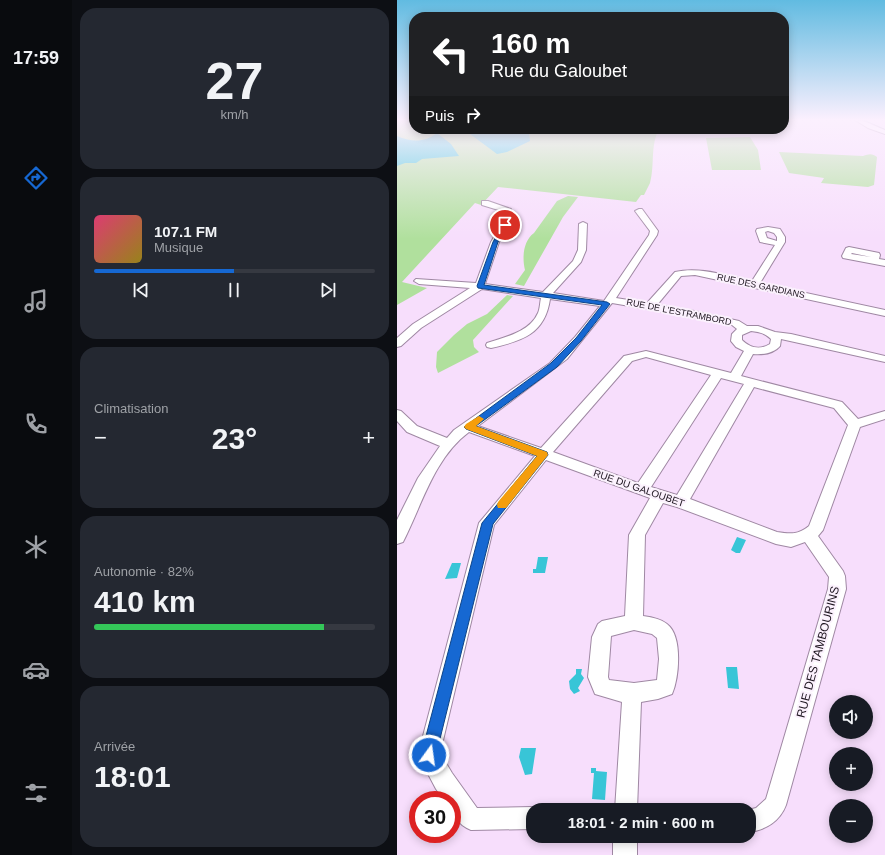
<!DOCTYPE html>
<html lang="fr">
<meta charset="utf-8">
<style>
:root{--surface:#171b24;--page:#242831;--text:#f1f3f6;--muted:#9ea1a6;--line:#363941;--accent:#1668d2}
body{margin:0;font-family:Helvetica,sans-serif;background:var(--page);color:var(--text);height:100vh;display:flex;flex-direction:column;font-size:15px;white-space:nowrap}
*{box-sizing:border-box;margin:0}
p{font-size:13px;color:var(--muted)}
.icon{flex:none;width:22px;height:22px;fill:none;stroke:currentColor;stroke-width:2;stroke-linecap:round;stroke-linejoin:round}
.map{position:relative;flex:1;overflow:hidden}
.drawer{display:flex;flex-direction:column;gap:8px;padding:8px;background:#0d0f14;width:325px}
.drawer>*{flex:none}
.banner{position:absolute;left:12px;top:12px;width:380px;height:122px;border-radius:16px;box-shadow:0 2px 10px #0003;background:#202124;color:#fff;overflow:hidden}
.controls{position:absolute;left:432px;top:695px;display:grid;gap:8px}
.controls a{display:grid;place-items:center;width:44px;height:44px;border-radius:50%;background:var(--surface);box-shadow:0 2px 10px #0003;font-size:20px}
.speed{position:absolute;left:12px;top:791px;display:flex;gap:8px;font-size:20px;font-weight:700;text-align:center}
.speed>*{display:grid;place-content:center;width:52px;height:52px;border-radius:50%;background:var(--surface);box-shadow:0 2px 10px #0003;line-height:1}
.speed .limit{border:6px solid #d22;background:#fff;color:#111}
.pin{position:absolute;display:grid;place-items:center;width:34px;height:34px;color:#fff;margin:-17px;border:2px solid #fff;border-radius:50%;box-shadow:0 1px 4px #0007}
.me{position:absolute;width:44px;margin:-22px;rotate:14deg;stroke-linejoin:round;filter:drop-shadow(0 0 3px #0008)}
.turn{display:flex;align-items:center;gap:14px;height:84px;padding:0 16px;font-size:18px}
.turn .icon{width:52px;height:52px;stroke-width:2.5}
.turn b{display:block;font-size:28px;line-height:34px}
.then{display:flex;align-items:center;height:38px;padding:0 16px;background:#0003;gap:8px;font-size:15px}
.big{font-size:30px;font-weight:600;line-height:1.1}
.drawer .card{flex:1;display:flex;flex-direction:column;justify-content:center;gap:6px;min-width:0;padding:0 14px;border-radius:16px;background:var(--page)}
.drawer .dial{align-items:center;gap:0}
.dial b{font-size:52px;line-height:1}
.song{display:flex;align-items:center;gap:12px}
.cover{width:48px;height:48px;border-radius:6px;background:linear-gradient(135deg,hsl(340 70% 55%),hsl(50 70% 35%))}
.played{height:4px;border-radius:2px;background:linear-gradient(90deg,var(--accent) 50%,var(--line) 50%)}
.keys{display:flex;justify-content:space-around;direction:ltr}
.heat{display:flex;justify-content:space-between;align-items:center;font-size:22px;direction:ltr}
.charge{height:6px;border-radius:3px;background:linear-gradient(90deg,#34c759 82%,var(--line) 0)}
.trip{position:absolute;left:129px;top:803px;width:230px;height:40px;border-radius:16px;background:var(--surface);box-shadow:0 2px 10px #0003;font-weight:600;line-height:40px;text-align:center}
main{display:flex;flex:1;min-height:0}
.dock{display:flex;flex-direction:column;width:72px;justify-content:space-around;align-items:center;background:#090b0e;color:var(--muted)}
.dock .icon{width:28px;height:28px}
.dock .on{color:var(--accent)}
.dock b{font-size:18px;color:var(--text)}
.map>svg:first-child{display:block}
.green{fill:#b0e09d}
.water{fill:#38c5d7}
.lines{fill:none;stroke-linecap:round;stroke-linejoin:round}
.stream{stroke:#38c5d7;stroke-width:1.5}
.street-casing{stroke:#9f88a3;stroke-width:2}
.street{fill:#fff;fill-rule:evenodd}
.route{fill:#1668d2;stroke:#0e4488}
.slow{fill:#f59e0b}
.labels{text-anchor:middle;dominant-baseline:central;stroke-width:4;stroke-linejoin:round;paint-order:stroke}
.far-street-label{font-size:9px;fill:#1d151f;stroke:#fbf1fd}
.street-label{font-size:10px;fill:#1d151f;stroke:#fbf1fd}
.near-street-label{font-size:12px;fill:#1d151f;stroke:#fbf1fd}
</style>
<main>
<nav class="dock">
<b>17:59</b>
<svg class="icon on" aria-label="directions" viewBox="0 0 24 24"><path d="M12 3l9 9-9 9-9-9zM9 14v-3h6M13 9l2 2-2 2"/></svg>
<svg class="icon" aria-label="music" viewBox="0 0 24 24"><path d="M9 18V5l10-2v13"/><circle cx="6" cy="18" r="3"/><circle cx="16" cy="16" r="3"/></svg>
<svg class="icon" aria-label="phone" viewBox="0 0 24 24"><path d="M5 4h4l2 5-3 2q2 4 5 5l2-3 5 2v4C11 20 4 13 5 4z"/></svg>
<svg class="icon" aria-label="climate" viewBox="0 0 24 24"><path d="M12 3v18M4 7l16 10M4 17L20 7"/></svg>
<svg class="icon" aria-label="car" viewBox="0 0 24 24"><path d="M5 17H2v-5l4-1 3-4h7l3 4 3 1v5h-3M9 17h6M6 11h13"/><circle cx="7" cy="17" r="2"/><circle cx="17" cy="17" r="2"/></svg>
<svg class="icon" aria-label="filters" viewBox="0 0 24 24"><path d="M4 7h16M4 17h16"/><circle cx="9" cy="7" r="2"/><circle cx="15" cy="17" r="2"/></svg>
</nav>
<section class="drawer">
<div class="card dial"><b>27</b><p>km/h</p></div>
<div class="card">
<div class="song"><i class="cover"></i><div><b>107.1 FM</b><p>Musique</p></div></div>
<div class="played"></div>
<div class="keys"><svg class="icon" aria-label="previous" viewBox="0 0 24 24"><path d="M18 5L8 12l10 7zM5 5v14"/></svg><svg class="icon" aria-label="pause" viewBox="0 0 24 24"><path d="M8 5v14M16 5v14"/></svg><svg class="icon" aria-label="next" viewBox="0 0 24 24"><path d="M6 5l10 7-10 7zM19 5v14"/></svg></div>
</div>
<div class="card"><p>Climatisation</p>
<div class="heat"><a>−</a><b class="big">23°</b><a>+</a></div>
</div>
<div class="card"><p>Autonomie · 82%</p><b class="big">410 km</b><div class="charge"></div></div>
<div class="card"><p>Arrivée</p><b class="big">18:01</b></div>
</section>
<div class="map">
<svg width="488" height="855" viewBox="0 0 488 855">
<rect width="100%" height="100%" fill="#f7defc"/>
<!-- green -->
<path class="green" d="M0,120H17V129H262C253,146 258,165 253,183C251,187 249,191 247,195H244L239,202L101,187L84,205L78,203L5,282L30,288L0,305Z
M353,137L361,150L364,170H315L309,138Z
M382,152L466,156C472,154 475,153 480,157L477,185L471,187L424,183L427,178L392,173Z
M171,196L181,197L166,217L127,286L118,284L128,270C125,258 126,241 137,233L160,201Z
M110,295L116,296L76,340L77,347L82,352L41,373L39,367L40,352L57,335L70,324L90,314Z"/>
<!-- water -->
<path class="water" d="M71,129H125L132,133L133,141L110,152L100,154L69,131Z
M40,133L54,144L62,156L25,159L19,163H8L0,166V136C14,142 27,143 40,133Z
M340,537L349,540L343,553H339L334,550Z
M141,557H151L148,573H136V569H139Z
M55,563H64L60,578L48,579Z
M329,667H340L342,689L331,688Z
M179,669H185L184,674L187,678L181,688L183,691L177,694L173,689L172,681L179,674Z
M124,748H139L135,774L128,775L122,757Z
M194,768H199V771L210,772L208,800L195,799L197,773H194Z"/>
<g class="lines">
<!-- stream -->
<path class="stream" d="M466,120L488,130"/>
<defs>
<path id="street" d="M458,120C467,119 479,127 488,130V134L471,128Z
M85,201H91L114,209L117,217L102,242L88,284L146,292L176,261L181,250L182,224L186,222L190,224L189,250L184,262L156,293L207,301L252,235L253,231L238,211L242,209H245L261,231L260,235L219,298L250,303L278,272C303,266 330,276 355,281L378,245L363,242L359,231L360,229L371,227L383,229L388,237V242L363,283L488,310V316L298,275L284,276L260,305L297,311L342,321L350,326H361L378,332L394,334L488,356V362L384,339L383,346C377,353 366,355 356,354L344,376L445,402L461,419L488,411V419L463,427L426,530L421,536L446,571L448,576L449,589L389,805C383,821 369,830 352,832L351,810L359,808L369,799L431,589L432,577L408,542L394,547L379,544L280,507L266,503L248,535L246,616C254,617 264,619 270,624C286,636 282,678 275,694L261,699L244,702L240,810H218L225,702L198,694L191,677L195,637L201,624L205,621L228,616L232,535L253,498L149,460L97,525L43,753L55,773L80,808L136,807L144,810H136V829L74,830C61,825 55,814 55,800H47L39,789L21,755L82,523L138,456L72,432C37,458 25,505 6,542L0,544V520L21,478L43,446L10,432L0,421V410L4,411L20,426L50,438L57,430L153,363L178,337L203,306L153,299C148,334 125,341 94,348L90,347L89,345L90,343C108,337 133,332 141,313C143,309 143,302 144,298L85,289L24,328L4,346L0,347V338L16,324L73,288L22,284L17,281L19,279L79,283L94,242L109,217L108,212L85,205ZM371,231L377,233L380,237V241L370,238L368,232ZM215,303L297,317L335,325L340,329L335,334L334,341L339,347L347,351L334,373L249,351L227,356L144,448L81,426L170,359ZM354,331C362,332 368,333 374,339L373,344C363,350 353,348 345,340V335ZM249,357L314,375L241,483L156,452L235,361ZM324,378L347,384L280,495L254,487ZM357,387L437,408L451,425L412,526C401,535 393,534 380,532L293,499ZM237,630L255,634L260,638L262,659L260,680L237,683L212,680L211,677L214,636Z
M452,247L482,253L483,255L482,259L488,260V266L446,258L445,256L449,248ZM455,253L474,257L454,254Z
M216,836H240V855H216Z"/>
</defs>
<!-- street casing -->
<use href="#street" class="street-casing"/>
<!-- street -->
<use href="#street" class="street"/>
</g>
<!-- sky -->
<linearGradient id="sky" x2="0" y2="1"><stop stop-color="#61bbe1"/><stop offset="0.5" stop-color="#fbf0fe"/><stop offset="1" stop-color="#fbf0fe" stop-opacity="0"/></linearGradient>
<rect width="488" height="239" fill="url(#sky)"/>
<!-- route -->
<path class="route" d="M106,224L111,225L101,242L87,285L210,302L213,304L184,341L160,367L79,426L150,452L151,455L96,524L39,755L37,760L32,762L27,760L24,755L85,523L140,456L69,429L67,427L154,363L179,338L205,305L81,288L80,286L96,242Z"/>
<!-- slow -->
<path class="slow" d="M82,416L87,419L79,426L150,452L151,455L109,508H101L100,505L101,502L140,456L69,429L67,427L69,424Z"/>
<g class="labels">
<!-- far-street labels -->
<g class="far-street-label">
<text transform="translate(364 286) rotate(12)">RUE DES GARDIANS</text>
<text transform="translate(282 312) rotate(11)">RUE DE L'ESTRAMBORD</text>
</g>
<!-- street labels -->
<g class="street-label">
<text transform="translate(242 488) rotate(19)">RUE DU GALOUBET</text>
</g>
<!-- near-street labels -->
<g class="near-street-label">
<text transform="translate(421 652) rotate(-75)">RUE DES TAMBOURINS</text>
</g>
</g>
</svg>
<div class="controls">
<a><svg class="icon" aria-label="sound" viewBox="0 0 24 24"><path d="M4 9h4l5-4v14l-5-4H4zM17 9q2 3 0 6"/></svg></a>
<a>+</a>
<a>−</a>
</div>
<div class="speed"><div class="limit">30</div></div>
<div class="pin" style="left:108px;top:225px;background:#d93025"><svg class="icon" aria-label="arrive" viewBox="0 0 24 24"><path d="M6 21V4h12l-3 4 3 4H6"/></svg></div>
<svg class="me" style="left:32px;top:755px" viewBox="-20 -20 40 40"><circle r="17" fill="#1668d2" stroke="#fff" stroke-width="3"/><path d="M0-11L8 9 0 5-8 9z" fill="#fff"/></svg>
<div class="trip">18:01 · 2 min · 600 m</div>
<div class="banner">
<div class="turn"><svg class="icon" aria-label="left" viewBox="0 0 24 24"><path d="M17 20v-9H6M10 6l-5 5 5 5"/></svg><div><b>160 m</b>Rue du Galoubet</div></div>
<div class="then">Puis<svg class="icon" aria-label="right" viewBox="0 0 24 24"><path d="M7 20v-9h11M14 6l5 5-5 5"/></svg></div>
</div>
</div>
</main>
